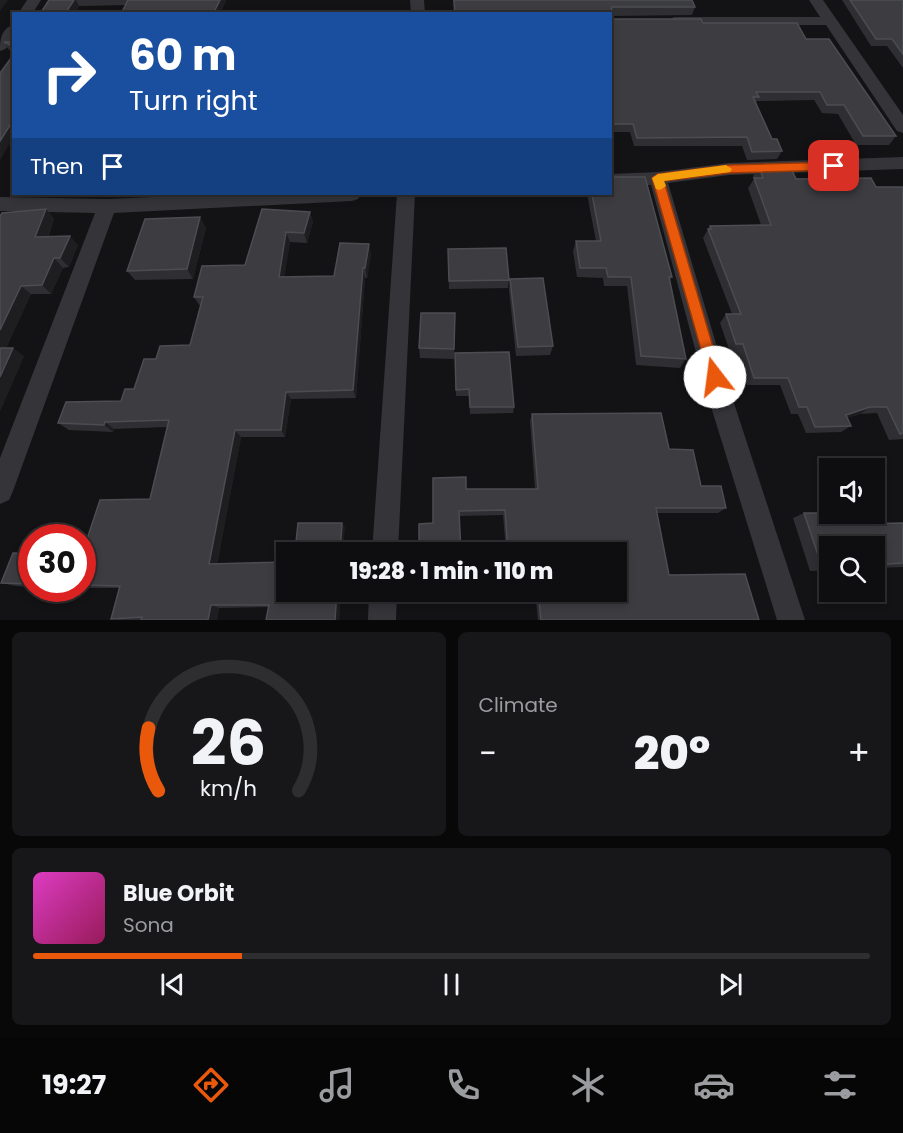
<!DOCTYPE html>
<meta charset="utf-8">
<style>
:root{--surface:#0e0e10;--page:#171719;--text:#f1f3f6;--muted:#9b9c9f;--line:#2e2e30;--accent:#ea580c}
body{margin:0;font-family:Poppins,sans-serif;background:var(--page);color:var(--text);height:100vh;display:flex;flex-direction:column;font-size:22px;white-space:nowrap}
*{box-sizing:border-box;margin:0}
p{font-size:20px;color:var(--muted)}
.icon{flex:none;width:33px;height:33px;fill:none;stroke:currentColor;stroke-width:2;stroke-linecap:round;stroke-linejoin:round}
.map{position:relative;height:620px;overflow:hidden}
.details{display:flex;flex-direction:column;gap:12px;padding:12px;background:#080809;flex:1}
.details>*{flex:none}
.hud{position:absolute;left:12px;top:12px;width:600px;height:183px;border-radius:0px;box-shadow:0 3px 9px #0003,0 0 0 2px var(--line);background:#1a4fa0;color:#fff;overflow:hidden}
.controls{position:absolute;left:819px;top:458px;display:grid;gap:12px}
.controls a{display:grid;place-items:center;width:66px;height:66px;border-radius:0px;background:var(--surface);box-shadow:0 3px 9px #0003,0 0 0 2px var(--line);font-size:30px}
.speed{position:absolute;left:18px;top:524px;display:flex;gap:12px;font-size:30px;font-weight:700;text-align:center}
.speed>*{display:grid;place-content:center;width:78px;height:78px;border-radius:50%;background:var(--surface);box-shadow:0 3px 9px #0003,0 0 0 2px var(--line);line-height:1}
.speed .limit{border:9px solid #d22;background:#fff;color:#111}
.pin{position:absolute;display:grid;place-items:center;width:51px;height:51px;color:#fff;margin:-26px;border-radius:12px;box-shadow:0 3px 9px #0006}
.me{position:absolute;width:66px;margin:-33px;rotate:345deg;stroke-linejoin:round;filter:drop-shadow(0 0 4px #0008)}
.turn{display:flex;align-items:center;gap:21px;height:126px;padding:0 18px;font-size:27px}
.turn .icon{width:78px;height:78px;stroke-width:2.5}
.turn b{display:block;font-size:42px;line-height:51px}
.then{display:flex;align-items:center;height:57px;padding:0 18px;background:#0003;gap:12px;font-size:22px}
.big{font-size:45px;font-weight:800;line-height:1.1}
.details .tile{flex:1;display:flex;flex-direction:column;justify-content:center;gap:9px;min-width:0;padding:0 21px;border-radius:9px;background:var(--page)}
.details .dial{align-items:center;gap:0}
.dial svg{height:156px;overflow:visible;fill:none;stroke:var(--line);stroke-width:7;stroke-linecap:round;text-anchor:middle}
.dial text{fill:var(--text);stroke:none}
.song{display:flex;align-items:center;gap:18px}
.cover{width:72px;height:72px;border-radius:9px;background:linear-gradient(135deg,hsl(310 70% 55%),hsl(330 70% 35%))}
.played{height:6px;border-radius:3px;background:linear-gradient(90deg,var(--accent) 25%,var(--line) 25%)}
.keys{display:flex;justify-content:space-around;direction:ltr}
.heat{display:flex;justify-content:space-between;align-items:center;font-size:33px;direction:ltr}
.details .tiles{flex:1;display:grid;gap:12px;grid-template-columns:1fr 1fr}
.tile:last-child{grid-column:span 2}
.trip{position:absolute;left:276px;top:542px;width:351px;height:60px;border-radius:0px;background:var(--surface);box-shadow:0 3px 9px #0003,0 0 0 2px var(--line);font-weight:800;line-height:60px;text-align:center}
.tab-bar{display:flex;height:96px;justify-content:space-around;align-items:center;background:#060606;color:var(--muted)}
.tab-bar .icon{width:42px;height:42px}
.tab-bar .on{color:var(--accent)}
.tab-bar b{font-size:27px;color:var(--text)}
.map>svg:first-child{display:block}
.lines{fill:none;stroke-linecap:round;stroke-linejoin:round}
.street{fill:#343439;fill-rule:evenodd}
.wall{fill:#2f2f33}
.shaded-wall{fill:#1e1e21}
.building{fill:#3c3c41;stroke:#4c4d53;stroke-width:1.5}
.route{fill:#ea580c;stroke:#983908;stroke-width:1.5}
.slow{fill:#f59e0b}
</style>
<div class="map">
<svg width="903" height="620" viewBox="0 0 903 620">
<rect width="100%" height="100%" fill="#131315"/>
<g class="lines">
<!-- street -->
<path class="street" d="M27,0H41L32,14H18Z
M410,0H424L425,14H411Z
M809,0H823L903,115V133L897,131L826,25H674L667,21L674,17H820Z
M14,25C14,36 13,48 0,51C0,40 1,28 14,25Z
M903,157V169L729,175L668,183L732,397L805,620H777L708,397L651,185L610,186V174L658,172L729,163Z
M224,194H361L358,199L352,201L114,213L13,491L9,500L0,504V458L95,213L0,211V197L107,199Z
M397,194H415L398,552H372Z
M369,591H397L396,620H368Z"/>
</g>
<!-- wall -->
<path class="wall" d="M49,0H226L220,14L125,5L79,6L75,14H40Z
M453,0H692L695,7L692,15L611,16L610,14H454Z
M842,0H903V68L887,46H871Z
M610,19L703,23L806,39L896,136L889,145H856L838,114L822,113L814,100L757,101L756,103L772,139L782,151L777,159L747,160L742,146H634L630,132H610Z
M4,42H14V52L9,50Z
M759,167L796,179L876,187H903V439L889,440L877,413L860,414L847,418L851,426L841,432L806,433L798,414H791L780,385H747L736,352H730L720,323L726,314H732L703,238L710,226L761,225L748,188L754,179L753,176Z
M587,194H610L672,277L670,280L686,359L680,368L636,365L627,286H604L603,278L577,277L573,251L576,241H596Z
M46,209L54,219L48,237L78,245L69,267L63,268L51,294H31L6,348L24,356L0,411V216Z
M310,212L313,222L307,243L290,242L284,277L334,276L371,254L367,278H365L356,398L291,399L285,437H241L217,564L286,591H341L339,620H266L268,607L219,608L217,620H119L111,619L119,588H82V554L150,499L167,427L114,429L113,432L69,430L58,423L121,401L134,389L156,359L190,345L200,306L194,297L245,265Z
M200,217L206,228L193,279L135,280L127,271Z
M448,249L509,280L508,288L449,289Z
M510,279L553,346L550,355L516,356L509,290Z
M455,313L454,359L420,358L419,348Z
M455,360L514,407L513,413L470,414L469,396H456Z
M532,414L669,449L701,486L726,508L718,513H657L669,575L759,620H538L535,591H616V552H506L503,515L460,516L433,523L466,489H535L530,421Z
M804,513L856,524L903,523V567L874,568V546H830V570L810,571L793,518Z
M32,554V587L16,586L1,583Z"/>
<!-- shaded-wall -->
<path class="shaded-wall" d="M0,0H8L0,11Z
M74,0H76L79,6L75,14H65Z
M220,0H226L220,14H213Z
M14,119V137L0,160V141Z
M46,209L54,219L44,246L35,237Z
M310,212L313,222L307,243L304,233Z
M200,217L206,228L193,279L187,269Z
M286,232L290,242L283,287L279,277Z
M70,236L78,245L69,267L60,258Z
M369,244L371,254L367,278L365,268Z
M54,258L63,268L51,294L42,285Z
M363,268L365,278L356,398L353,390Z
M21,286L31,294L2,356L0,354V330Z
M13,348L24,356L0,411V377Z
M286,392L291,399L285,437L281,430Z
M870,407L860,414L836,422L846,415Z
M105,422L114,429L113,432L104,425Z
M235,430L241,437L217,567L209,564Z
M342,523L345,527L343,552H340Z
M337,591H341L339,620H335Z
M211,605L219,608L217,620H208Z"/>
<!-- building -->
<path class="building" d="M49,0H74L65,14H40Z
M128,0H220L213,14H121Z
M454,0H692L695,7H612L610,19V14H455Z
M850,0H903V54L892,39H876Z
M610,19H701L703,23H797L806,39H829L896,136H863L844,105H827L820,92H756L759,97H753L772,139H777L782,151L752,152L747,137L637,138L633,124H613L610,116Z
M4,42H14V47Z
M14,54V119L0,141V73Z
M790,166L796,179L871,178L876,187H903V433L900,434L887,407H870L846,415L851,426L815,427L807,407H799L788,378H754L743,344H736L726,314H741L708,229H711L710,226L771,225L754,178H763L759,167Z
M610,177H645L672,277H669L686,359L641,356L631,277H608L606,268H580L576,241H601L592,194H610Z
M46,209L35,237L70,236L60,258H54L42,285L21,286L0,330V216L2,213Z
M262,209L310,212L304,233L286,232L279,277L334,276L340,243L369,244L365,268H363L353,390L286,392L281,430H235L209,564L286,562V591H337L335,620H266L269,605H211L208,620H141L142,617L111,619L120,586L82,585V554L100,500L150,499L169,420L105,422L104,425L58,423L66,402L121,401L125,389H134L144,359H156L160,346L190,345L203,297H194L202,266L245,265Z
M200,217L187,269L127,271L145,219Z
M506,248L509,280L449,281L448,249Z
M543,278L553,346L518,347L510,279Z
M421,313H455L454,349L419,348Z
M0,348H13L0,377Z
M509,352L514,407H470L469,389L456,390L455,353Z
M661,413L669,449L693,450L701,486H721L726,508H656L669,575L745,574L759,620H541L538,591H616V552H508L505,510L459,511L461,552H419V524L433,523V478L466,477V489H538L532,414Z
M804,513H852L856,524L903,523V563L874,565V546H830V567H822Z
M298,523H342L340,552H295Z
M13,553L32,554V584L1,583Z"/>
<!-- route -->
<path class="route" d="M834,162L840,166L834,170L729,173L664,181L722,377L715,383L710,381L652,178L658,174L729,165Z"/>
<!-- slow -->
<path class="slow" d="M726,165L732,169L730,172L664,181L666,186L660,190L656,189L652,178L658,174Z"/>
</svg>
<div class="controls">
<a><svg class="icon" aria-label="sound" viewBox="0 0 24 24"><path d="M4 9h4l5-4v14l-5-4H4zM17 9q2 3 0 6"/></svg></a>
<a><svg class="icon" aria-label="search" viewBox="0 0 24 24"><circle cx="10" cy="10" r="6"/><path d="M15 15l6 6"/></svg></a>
</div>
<div class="speed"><div class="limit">30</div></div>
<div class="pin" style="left:834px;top:166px;background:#d93025"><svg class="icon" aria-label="arrive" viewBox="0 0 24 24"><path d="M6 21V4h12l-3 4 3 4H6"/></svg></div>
<svg class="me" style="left:715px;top:377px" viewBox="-20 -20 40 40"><circle r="19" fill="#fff"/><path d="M0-13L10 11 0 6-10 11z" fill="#ea580c"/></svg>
<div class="trip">19:28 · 1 min · 110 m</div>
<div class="hud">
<div class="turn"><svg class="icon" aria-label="right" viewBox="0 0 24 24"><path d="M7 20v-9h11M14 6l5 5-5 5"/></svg><div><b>60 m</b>Turn right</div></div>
<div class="then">Then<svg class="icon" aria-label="arrive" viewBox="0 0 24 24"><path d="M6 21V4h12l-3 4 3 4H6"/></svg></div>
</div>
</div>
<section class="details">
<div class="tiles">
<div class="tile dial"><svg viewBox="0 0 100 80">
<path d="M14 69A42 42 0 1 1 86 69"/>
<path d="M14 69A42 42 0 0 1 9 37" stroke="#ea580c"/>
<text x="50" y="56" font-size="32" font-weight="700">26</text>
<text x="50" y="72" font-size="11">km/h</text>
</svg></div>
<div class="tile"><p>Climate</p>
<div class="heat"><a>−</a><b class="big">20°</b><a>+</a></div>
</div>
<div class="tile">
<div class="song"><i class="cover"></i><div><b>Blue Orbit</b><p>Sona</p></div></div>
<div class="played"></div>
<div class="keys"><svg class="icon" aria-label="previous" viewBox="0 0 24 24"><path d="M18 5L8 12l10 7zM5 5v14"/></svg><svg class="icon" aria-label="pause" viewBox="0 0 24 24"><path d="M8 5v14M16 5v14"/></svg><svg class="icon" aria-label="next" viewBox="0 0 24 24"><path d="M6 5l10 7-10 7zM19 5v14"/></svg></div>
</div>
</div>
</section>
<nav class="tab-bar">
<b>19:27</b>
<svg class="icon on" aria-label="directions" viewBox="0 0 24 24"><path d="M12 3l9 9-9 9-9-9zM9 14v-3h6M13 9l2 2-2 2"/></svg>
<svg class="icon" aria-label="music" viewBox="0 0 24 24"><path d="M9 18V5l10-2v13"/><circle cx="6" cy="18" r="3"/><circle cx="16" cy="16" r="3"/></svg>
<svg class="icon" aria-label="phone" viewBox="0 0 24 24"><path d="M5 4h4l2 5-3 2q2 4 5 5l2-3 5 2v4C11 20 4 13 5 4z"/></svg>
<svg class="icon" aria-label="climate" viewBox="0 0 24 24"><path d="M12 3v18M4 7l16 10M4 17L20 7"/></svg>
<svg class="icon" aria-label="car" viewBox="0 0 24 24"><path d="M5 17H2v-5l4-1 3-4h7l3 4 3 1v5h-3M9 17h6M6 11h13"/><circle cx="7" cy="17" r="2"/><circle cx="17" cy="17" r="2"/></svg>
<svg class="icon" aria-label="filters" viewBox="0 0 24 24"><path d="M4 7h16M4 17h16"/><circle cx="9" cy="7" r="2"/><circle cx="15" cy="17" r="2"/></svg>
</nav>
